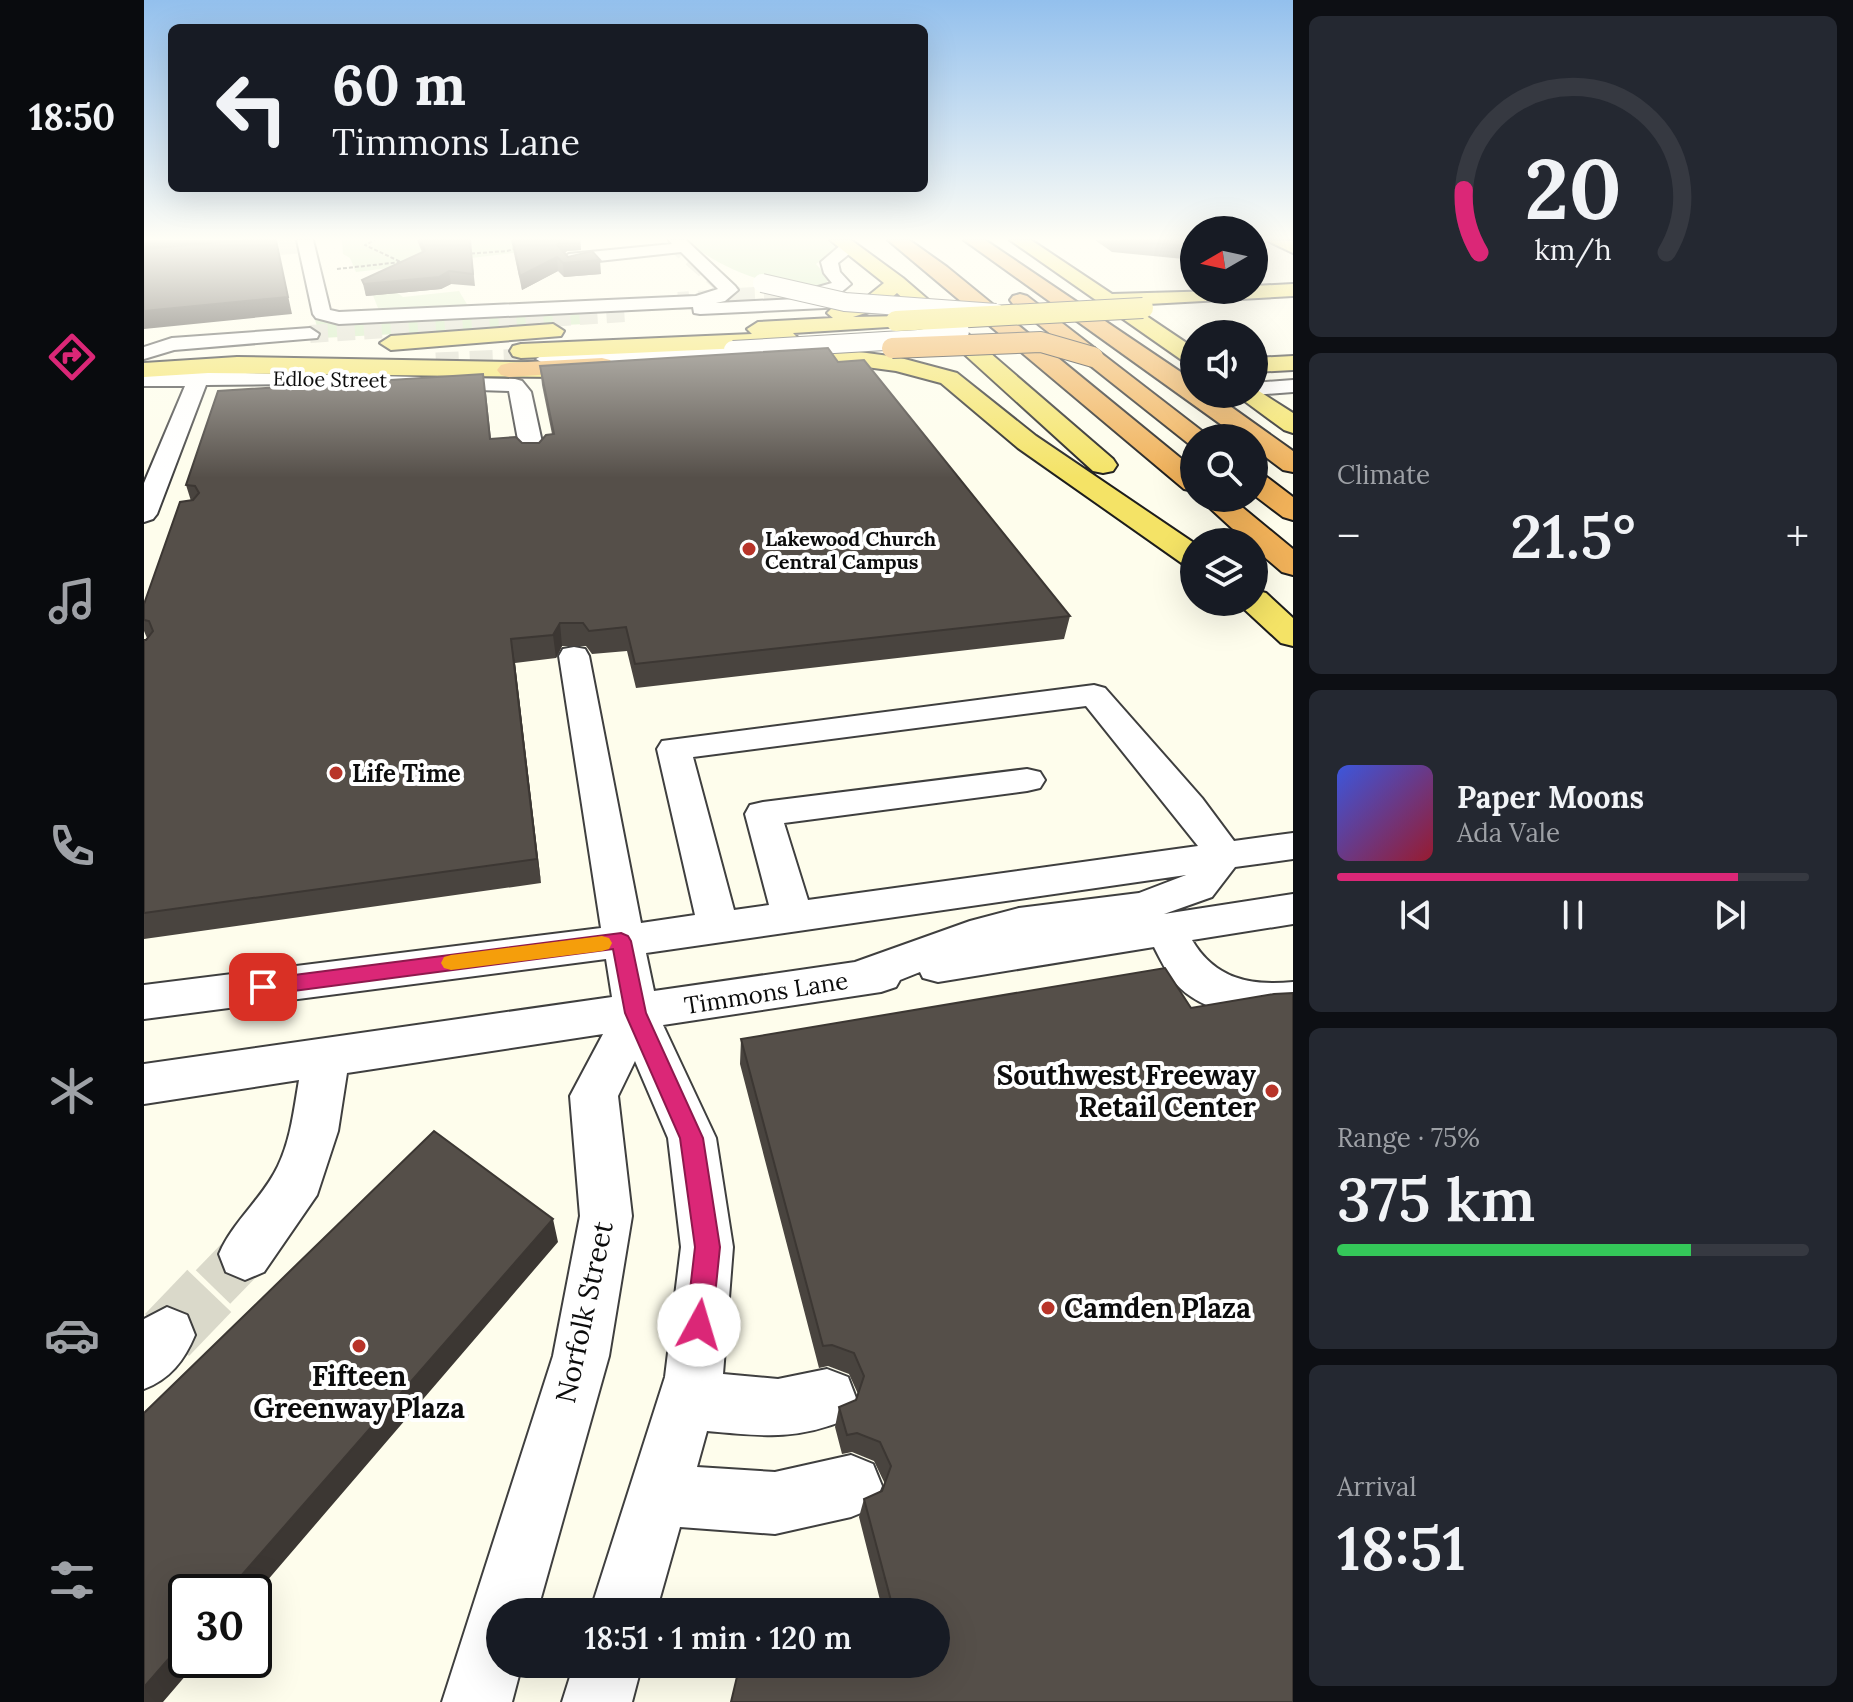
<!DOCTYPE html>
<meta charset="utf-8">
<style>
:root{--surface:#171b24;--page:#242831;--text:#f1f3f6;--muted:#9ea1a6;--line:#363941;--accent:#db2777}
body{margin:0;font-family:Lora,serif;background:var(--page);color:var(--text);height:100vh;display:flex;flex-direction:column;font-size:30px;white-space:nowrap}
*{box-sizing:border-box;margin:0}
p{font-size:26px;color:var(--muted)}
.icon{flex:none;width:44px;height:44px;fill:none;stroke:currentColor;stroke-width:2;stroke-linecap:round;stroke-linejoin:round}
.map{position:relative;flex:1;overflow:hidden}
.details{display:flex;flex-direction:column;gap:16px;padding:16px;background:#0d0f14;width:560px}
.details>*{flex:none}
.hud{position:absolute;left:24px;top:24px;width:760px;height:168px;border-radius:12px;box-shadow:0 8px 32px #0002;background:#171b24;color:var(--text);overflow:hidden}
.needle{width:52px;rotate:261deg}
.buttons{position:absolute;left:1036px;top:216px;display:grid;gap:16px}
.buttons a{display:grid;place-items:center;width:88px;height:88px;border-radius:50%;background:var(--surface);box-shadow:0 8px 32px #0002;font-size:40px}
.speed{position:absolute;left:24px;top:1574px;display:flex;gap:16px;font-size:40px;font-weight:700;text-align:center}
.speed>*{display:grid;place-content:center;width:104px;height:104px;border-radius:50%;background:var(--surface);box-shadow:0 8px 32px #0002;line-height:1}
.speed .limit{border:4px solid #111;border-radius:12px;background:#fff;color:#111}
.pin{position:absolute;display:grid;place-items:center;width:68px;height:68px;color:#fff;margin:-34px;border-radius:16px;box-shadow:0 4px 12px #0006}
.me{position:absolute;width:88px;margin:-44px;rotate:6deg;stroke-linejoin:round;filter:drop-shadow(0 0 6px #0008)}
.turn{display:flex;align-items:center;gap:28px;height:168px;padding:0 32px;font-size:36px}
.turn .icon{width:104px;height:104px;stroke-width:2.5}
.turn b{display:block;font-size:56px;line-height:68px}
.big{font-size:60px;font-weight:600;line-height:1.1}
.details .card{flex:1;display:flex;flex-direction:column;justify-content:center;gap:12px;min-width:0;padding:0 28px;border-radius:12px;background:var(--page)}
.details .dial{align-items:center;gap:0}
.dial svg{height:208px;overflow:visible;fill:none;stroke:var(--line);stroke-width:7;stroke-linecap:round;text-anchor:middle}
.dial text{fill:var(--text);stroke:none}
.song{display:flex;align-items:center;gap:24px}
.cover{width:96px;height:96px;border-radius:12px;background:linear-gradient(135deg,hsl(230 70% 55%),hsl(350 70% 35%))}
.played{height:8px;border-radius:4px;background:linear-gradient(90deg,var(--accent) 85%,var(--line) 85%)}
.keys{display:flex;justify-content:space-around;direction:ltr}
.heat{display:flex;justify-content:space-between;align-items:center;font-size:44px;direction:ltr}
.charge{height:12px;border-radius:6px;background:linear-gradient(90deg,#34c759 75%,var(--line) 0)}
.trip{position:absolute;left:342px;top:1598px;width:464px;height:80px;border-radius:40px;background:var(--surface);box-shadow:0 8px 32px #0002;font-weight:600;line-height:80px;text-align:center}
main{display:flex;flex:1;min-height:0}
.tab-bar{display:flex;flex-direction:column;width:144px;justify-content:space-around;align-items:center;background:#090b0e;color:var(--muted)}
.tab-bar .icon{width:56px;height:56px}
.tab-bar .selected{color:var(--accent)}
.tab-bar b{font-size:36px;color:var(--text)}
.map>svg:first-child{display:block}
.green{fill:#cae7b7}
.pitch{fill:#ddefc9}
.lines{fill:none;stroke-linecap:round;stroke-linejoin:round}
.minor-tunnel-far3{stroke:#dad9ca;stroke-width:18;stroke-dasharray:18 9;stroke-linecap:butt}
.minor-tunnel-far2{stroke:#dad9ca;stroke-width:23;stroke-dasharray:23 11;stroke-linecap:butt}
.minor-tunnel-far1{stroke:#dad9ca;stroke-width:48;stroke-dasharray:48 24;stroke-linecap:butt}
.minor-tunnel{stroke:#dad9ca;stroke-width:61;stroke-dasharray:61 31;stroke-linecap:butt}
.minor-casing{stroke:#3f3f3f;stroke-width:4}
.major-casing{stroke:#1d1d1d;stroke-width:4}
.highway-casing{stroke:#1d1d1d;stroke-width:4}
.path{stroke:#2e2e2e;stroke-width:2;stroke-dasharray:4 2;stroke-linecap:butt}
.minor{fill:#fff;fill-rule:evenodd}
.major{fill:#f4e366;fill-rule:evenodd}
.highway{fill:#f0b159;fill-rule:evenodd}
.minor-bridge-casing{stroke:#3f3f3f;stroke-width:20;stroke-linecap:butt}
.major-bridge-casing{stroke:#1d1d1d;stroke-width:22;stroke-linecap:butt}
.highway-bridge-casing{stroke:#1d1d1d;stroke-width:22;stroke-linecap:butt}
.minor-bridge{stroke:#fff;stroke-width:18}
.major-bridge{stroke:#f4e366;stroke-width:20}
.highway-bridge{stroke:#f0b159;stroke-width:20}
.wall{fill:#49443f}
.shaded-wall{fill:#3c3733}
.building{fill:#554f49;stroke:#3c3733;stroke-width:2}
.route{fill:#db2777;stroke:#8e194d;stroke-width:2}
.slow{fill:#f59e0b}
.poi-dot{fill:#b83429;stroke:#fff;stroke-width:3}
.labels{text-anchor:middle;dominant-baseline:central;stroke-width:8;stroke-linejoin:round;paint-order:stroke}
.far-street-label{font-size:20px;fill:#0c0c0c;stroke:#fff}
.far-poi-label{font-size:20px;font-weight:bold;fill:#0c0c0c;stroke:#fff;text-anchor:start}
.poi-label{font-size:24px;font-weight:bold;fill:#0c0c0c;stroke:#fff;text-anchor:start}
.street-label{font-size:24px;fill:#0c0c0c;stroke:#fff}
.near-poi-label{font-size:28px;font-weight:bold;fill:#0c0c0c;stroke:#fff;text-anchor:end}
.near-street-label{font-size:28px;fill:#0c0c0c;stroke:#fff}
</style>
<main>
<nav class="tab-bar">
<b>18:50</b>
<svg class="icon selected" aria-label="directions" viewBox="0 0 24 24"><path d="M12 3l9 9-9 9-9-9zM9 14v-3h6M13 9l2 2-2 2"/></svg>
<svg class="icon" aria-label="music" viewBox="0 0 24 24"><path d="M9 18V5l10-2v13"/><circle cx="6" cy="18" r="3"/><circle cx="16" cy="16" r="3"/></svg>
<svg class="icon" aria-label="phone" viewBox="0 0 24 24"><path d="M5 4h4l2 5-3 2q2 4 5 5l2-3 5 2v4C11 20 4 13 5 4z"/></svg>
<svg class="icon" aria-label="climate" viewBox="0 0 24 24"><path d="M12 3v18M4 7l16 10M4 17L20 7"/></svg>
<svg class="icon" aria-label="car" viewBox="0 0 24 24"><path d="M5 17H2v-5l4-1 3-4h7l3 4 3 1v5h-3M9 17h6M6 11h13"/><circle cx="7" cy="17" r="2"/><circle cx="17" cy="17" r="2"/></svg>
<svg class="icon" aria-label="filters" viewBox="0 0 24 24"><path d="M4 7h16M4 17h16"/><circle cx="9" cy="7" r="2"/><circle cx="15" cy="17" r="2"/></svg>
</nav>
<div class="map">
<svg width="1149" height="1702" viewBox="0 0 1149 1702">
<rect width="100%" height="100%" fill="#fefdec"/>
<!-- green -->
<path class="green" d="M198,240H402L410,248L212,272L206,258L199,254Z
M542,240H682L694,249L672,264L685,279L680,287C638,294 574,268 542,240Z
M437,312L440,324L177,338L171,320L200,325Z"/>
<!-- pitch -->
<path class="pitch" d="M251,291L259,297L315,291L324,306L234,308L228,293Z"/>
<g class="lines">
<!-- minor-tunnel-far3 -->
<path class="minor-tunnel-far3" d="M527,240L593,297L534,301
M135,246L158,244
M593,297L673,293
M166,334L481,313
M373,360L402,359"/>
<!-- minor-tunnel-far2 -->
<path class="minor-tunnel-far2" d="M292,364L402,359"/>
<!-- minor-tunnel-far1 -->
<path class="minor-tunnel-far1" d="M69,1287L101,1254"/>
<!-- minor-tunnel -->
<path class="minor-tunnel" d="M23,1335L71,1285"/>
<defs>
<path id="minor" d="M153,240H169L186,310L195,312L552,296L574,289L537,252L436,263L435,267C425,270 422,267 417,259L425,254L528,244L525,240H542L591,286L594,290L581,301L572,303L672,298L664,293L667,289L688,283L680,273L677,262L698,244H710V250L694,263L696,272L707,284L695,294L675,298L701,297L710,302L701,307L556,314L550,313L549,307L195,324L172,318L169,314Z
M166,328L175,334L173,338L30,350L0,359V347L28,338Z
M589,344L596,346L599,350L596,354L402,365L392,359L402,353Z
M54,372L371,379L378,381L387,392L401,456L397,461H381L377,456L365,391L149,384L62,385L13,514L9,519L0,522V483L41,386H0V374Z
M1149,380V392L1110,395L1105,394H1110V383Z
M430,647L441,649L445,656L497,923L551,915L513,749L518,741L950,685L961,688L1058,798L1090,841L1149,833V859L1091,867L1068,897L1020,914L1149,894V924L1048,940C1071,979 1106,986 1149,982V1016C1111,1021 1060,1014 1032,984C1023,973 1016,959 1010,947L794,982L779,978L776,972L756,980L752,987L737,992L519,1025L572,1138L589,1247L579,1374L634,1379L683,1369L704,1377L712,1398L704,1419C650,1441 619,1436 563,1431L553,1467L631,1472L707,1455L729,1464L738,1486L729,1508L707,1517L631,1534L536,1527L512,1612H446L521,1377L537,1247L524,1138L491,1061L474,1096L488,1216L465,1356L393,1612H356V1664H378L368,1702H298L409,1356L436,1216L426,1096L459,1034L203,1073L194,1131L173,1195L120,1272L101,1280L82,1272L75,1254C89,1221 119,1198 134,1166C147,1139 150,1109 155,1080L0,1104V1064L468,997L462,959L0,1019V985L457,928L415,656L419,649ZM942,706L1054,846L664,900L640,823L883,791L896,788L901,780L896,772L883,769L619,802L606,805L601,814L625,905L590,910L549,757ZM1042,875L995,893L875,908L826,921L711,962L510,991L502,953Z
M23,1307L43,1315L51,1335C40,1361 26,1379 0,1389V1319Z
M430,1664H498L488,1702H418Z"/>
<path id="major" d="M686,240H707L759,278L969,459L973,465L969,471L959,473L949,471L753,293L734,309L709,317L760,316L763,321L760,326L649,333L655,339L644,346L377,358L369,356L366,351L369,346L377,344L608,334L603,329L614,322L689,318L683,313L687,309L719,300L740,283Z
M866,240H887L968,294L1110,290V286L1149,284V296L986,305L1050,348V365L1042,363Z
M1122,240L1149,241V253Z
M409,324L420,331L417,336L247,350L236,343L247,336Z
M715,352L753,357L813,373L892,436L1050,543V566L1039,564L874,448L797,383L752,371L715,366L633,367L625,365L621,360L625,355L633,353Z
M1149,356V370L1110,372V358Z
M93,357L413,363L421,365L425,370L421,375L413,377L64,373L0,377V363Z
M1110,388L1149,413V433L1140,430L1091,394H1110Z
M1110,590L1122,593L1149,618V646L1137,643L1098,607L1095,602H1110Z"/>
<path id="highway" d="M744,240H765L803,267L1050,469V491L1040,489Z
M820,240H841L1050,381V394H1069L1149,451V472L1139,470L1110,448V438H1096Z
M876,294L883,296L1067,438H1050V445L1045,444L869,304L866,300L869,296Z
M458,358L466,360L470,365L466,370L365,377L357,375L353,370L357,365L365,363Z
M1110,473L1120,475L1149,497V520L1139,517L1110,495Z
M1055,498H1087L1149,549V575L1138,572L1110,548V542H1103Z"/>
</defs>
<!-- minor casing -->
<use href="#minor" class="minor-casing"/>
<!-- major casing -->
<use href="#major" class="major-casing"/>
<!-- highway casing -->
<use href="#highway" class="highway-casing"/>
<!-- path -->
<path class="path" d="M321,254L363,251L380,246L374,240
M193,269L257,262L221,245L231,240"/>
<!-- minor -->
<use href="#minor" class="minor"/>
<!-- major -->
<use href="#major" class="major"/>
<!-- highway -->
<use href="#highway" class="highway"/>
<defs>
<path id="minor-bridge" d="M618,283L701,302L852,313
M589,350L775,339L816,331"/>
<path id="major-bridge" d="M752,321L999,308"/>
<path id="highway-bridge" d="M748,348L897,342L949,357"/>
</defs>
<!-- minor-bridge casing -->
<use href="#minor-bridge" class="minor-bridge-casing"/>
<!-- major-bridge casing -->
<use href="#major-bridge" class="major-bridge-casing"/>
<!-- highway-bridge casing -->
<use href="#highway-bridge" class="highway-bridge-casing"/>
<!-- minor-bridge -->
<use href="#minor-bridge" class="minor-bridge"/>
<!-- major-bridge -->
<use href="#major-bridge" class="major-bridge"/>
<!-- highway-bridge -->
<use href="#highway-bridge" class="highway-bridge"/>
</g>
<!-- wall -->
<path class="wall" d="M273,240H326L331,286L307,284L297,289L222,296L218,280L278,252Z
M367,240H436L437,250L423,251L421,253L424,257L457,274L420,277L414,271L378,290Z
M951,240H1040L1050,245V260L968,252Z
M694,362L926,616L920,639L492,688L483,651L448,654L442,646H418L412,658L371,663L397,883L0,939V640L3,638L0,631V604L47,501L42,485L342,393L347,439L378,443H395L408,434L398,385L396,366Z
M1021,968L792,1664V1612H739L715,1517L720,1499L738,1491L741,1484L730,1461L708,1452L698,1454L691,1427L695,1407L712,1400L714,1394L705,1374L684,1366L675,1368L596,1064L597,1039Z"/>
<!-- shaded-wall -->
<path class="shaded-wall" d="M0,240H111L0,249Z
M132,240L148,314L0,329V311Z
M420,240H436L437,250L423,251L414,258L413,245Z
M413,257L414,271L378,290L376,276Z
M456,260L457,274L420,277L419,263Z
M305,271L307,284L297,289L222,296L220,284Z
M416,623L418,646L412,658L409,635Z
M367,639L371,663L397,883L393,859Z
M409,1219L414,1242L110,1596V1592H83Z
M42,1639V1660H55L19,1702H0V1687Z"/>
<!-- building -->
<path class="building" d="M99,240H132L144,297L0,311V249Z
M276,240H326L329,274L305,271L295,277L220,284L218,280L281,251Z
M369,240H420L413,245L424,257L448,251L456,260L419,263L413,257L376,276Z
M977,240H1040L1050,245V247Z
M684,348L694,362L720,360L926,616L491,664L482,627L445,631L439,623H416L409,635L367,639L393,859L0,913V640H2L9,631L5,621L0,620V604L36,502L49,500L55,493L51,486L42,485L74,391L339,374L346,439L372,437L378,443H395L402,435L410,434L396,366Z
M1021,968L1047,1008L1130,994L1149,993V1702H587L596,1664H792V1612H750L720,1499L738,1491L747,1466L736,1442L713,1433L703,1435L695,1407L712,1400L720,1376L710,1353L688,1345L679,1346L597,1039Z
M290,1131L409,1219L83,1592H42V1639L0,1687V1413Z"/>
<!-- sky -->
<linearGradient id="sky" x2="0" y2="1"><stop stop-color="#93c0ed"/><stop offset="0.5" stop-color="#fffef6"/><stop offset="1" stop-color="#fffef6" stop-opacity="0"/></linearGradient>
<rect width="1149" height="478" fill="url(#sky)"/>
<!-- route -->
<path class="route" d="M477,933L484,936L487,941L502,1013L559,1138L576,1247L568,1325L564,1335L555,1338L546,1335L542,1325L551,1247L536,1138L481,1013L469,949L119,995L112,993L109,987L112,981L119,979Z"/>
<!-- slow -->
<path class="slow" d="M458,936L465,938L468,943L465,949L458,951L307,970L300,968L297,963L300,957L307,955Z"/>
<!-- markers -->
<g class="poi-dot">
<circle cx="605" cy="549" r="8"/>
<circle cx="192" cy="773" r="8"/>
<circle cx="1128" cy="1091" r="8"/>
<circle cx="904" cy="1308" r="8"/>
<circle cx="215" cy="1346" r="8"/>
</g>
<g class="labels">
<!-- far-street labels -->
<g class="far-street-label">
<text transform="translate(186 379) rotate(1)">Edloe Street</text>
</g>
<!-- far-poi labels -->
<g class="far-poi-label">
<text x="621" y="538">Lakewood Church<tspan x="621" dy="23">Central Campus</tspan></text>
</g>
<!-- poi labels -->
<g class="poi-label">
<text x="208" y="773">Life Time</text>
</g>
<!-- street labels -->
<g class="street-label">
<text transform="translate(622 993) rotate(-9)">Timmons Lane</text>
</g>
<!-- near-poi labels -->
<g class="near-poi-label">
<text x="1112" y="1075">Southwest Freeway<tspan x="1112" dy="32">Retail Center</tspan></text>
<text x="920" y="1308" text-anchor="start">Camden Plaza</text>
<text x="215" y="1376" text-anchor="middle">Fifteen<tspan x="215" dy="32">Greenway Plaza</tspan></text>
</g>
<!-- near-street labels -->
<g class="near-street-label">
<text transform="translate(440 1312) rotate(-78)">Norfolk Street</text>
</g>
</g>
</svg>
<div class="buttons">
<a><svg class="needle" viewBox="-14 -14 28 28"><path d="M0-13l5 13h-10z" fill="#e53935"/><path d="M0 13l5-13h-10z" fill="#9ea1a6"/></svg></a>
<a><svg class="icon" aria-label="sound" viewBox="0 0 24 24"><path d="M4 9h4l5-4v14l-5-4H4zM17 9q2 3 0 6"/></svg></a>
<a><svg class="icon" aria-label="search" viewBox="0 0 24 24"><circle cx="10" cy="10" r="6"/><path d="M15 15l6 6"/></svg></a>
<a><svg class="icon" aria-label="layers" viewBox="0 0 24 24"><path d="M12 4l9 5-9 5-9-5zM3 14l9 5 9-5"/></svg></a>
</div>
<div class="speed"><div class="limit">30</div></div>
<div class="pin" style="left:119px;top:987px;background:#d93025"><svg class="icon" aria-label="arrive" viewBox="0 0 24 24"><path d="M6 21V4h12l-3 4 3 4H6"/></svg></div>
<svg class="me" style="left:555px;top:1325px" viewBox="-20 -20 40 40"><circle r="19" fill="#fff"/><path d="M0-13L10 11 0 6-10 11z" fill="#db2777"/></svg>
<div class="trip">18:51 · 1 min · 120 m</div>
<div class="hud">
<div class="turn"><svg class="icon" aria-label="left" viewBox="0 0 24 24"><path d="M17 20v-9H6M10 6l-5 5 5 5"/></svg><div><b>60 m</b>Timmons Lane</div></div>
</div>
</div>
<section class="details">
<div class="card dial"><svg viewBox="0 0 100 80">
<path d="M14 69A42 42 0 1 1 86 69"/>
<path d="M14 69A42 42 0 0 1 8 45" stroke="#db2777"/>
<text x="50" y="56" font-size="32" font-weight="700">20</text>
<text x="50" y="72" font-size="11">km/h</text>
</svg></div>
<div class="card"><p>Climate</p>
<div class="heat"><a>−</a><b class="big">21.5°</b><a>+</a></div>
</div>
<div class="card">
<div class="song"><i class="cover"></i><div><b>Paper Moons</b><p>Ada Vale</p></div></div>
<div class="played"></div>
<div class="keys"><svg class="icon" aria-label="previous" viewBox="0 0 24 24"><path d="M18 5L8 12l10 7zM5 5v14"/></svg><svg class="icon" aria-label="pause" viewBox="0 0 24 24"><path d="M8 5v14M16 5v14"/></svg><svg class="icon" aria-label="next" viewBox="0 0 24 24"><path d="M6 5l10 7-10 7zM19 5v14"/></svg></div>
</div>
<div class="card"><p>Range · 75%</p><b class="big">375 km</b><div class="charge"></div></div>
<div class="card"><p>Arrival</p><b class="big">18:51</b></div>
</section>
</main>
